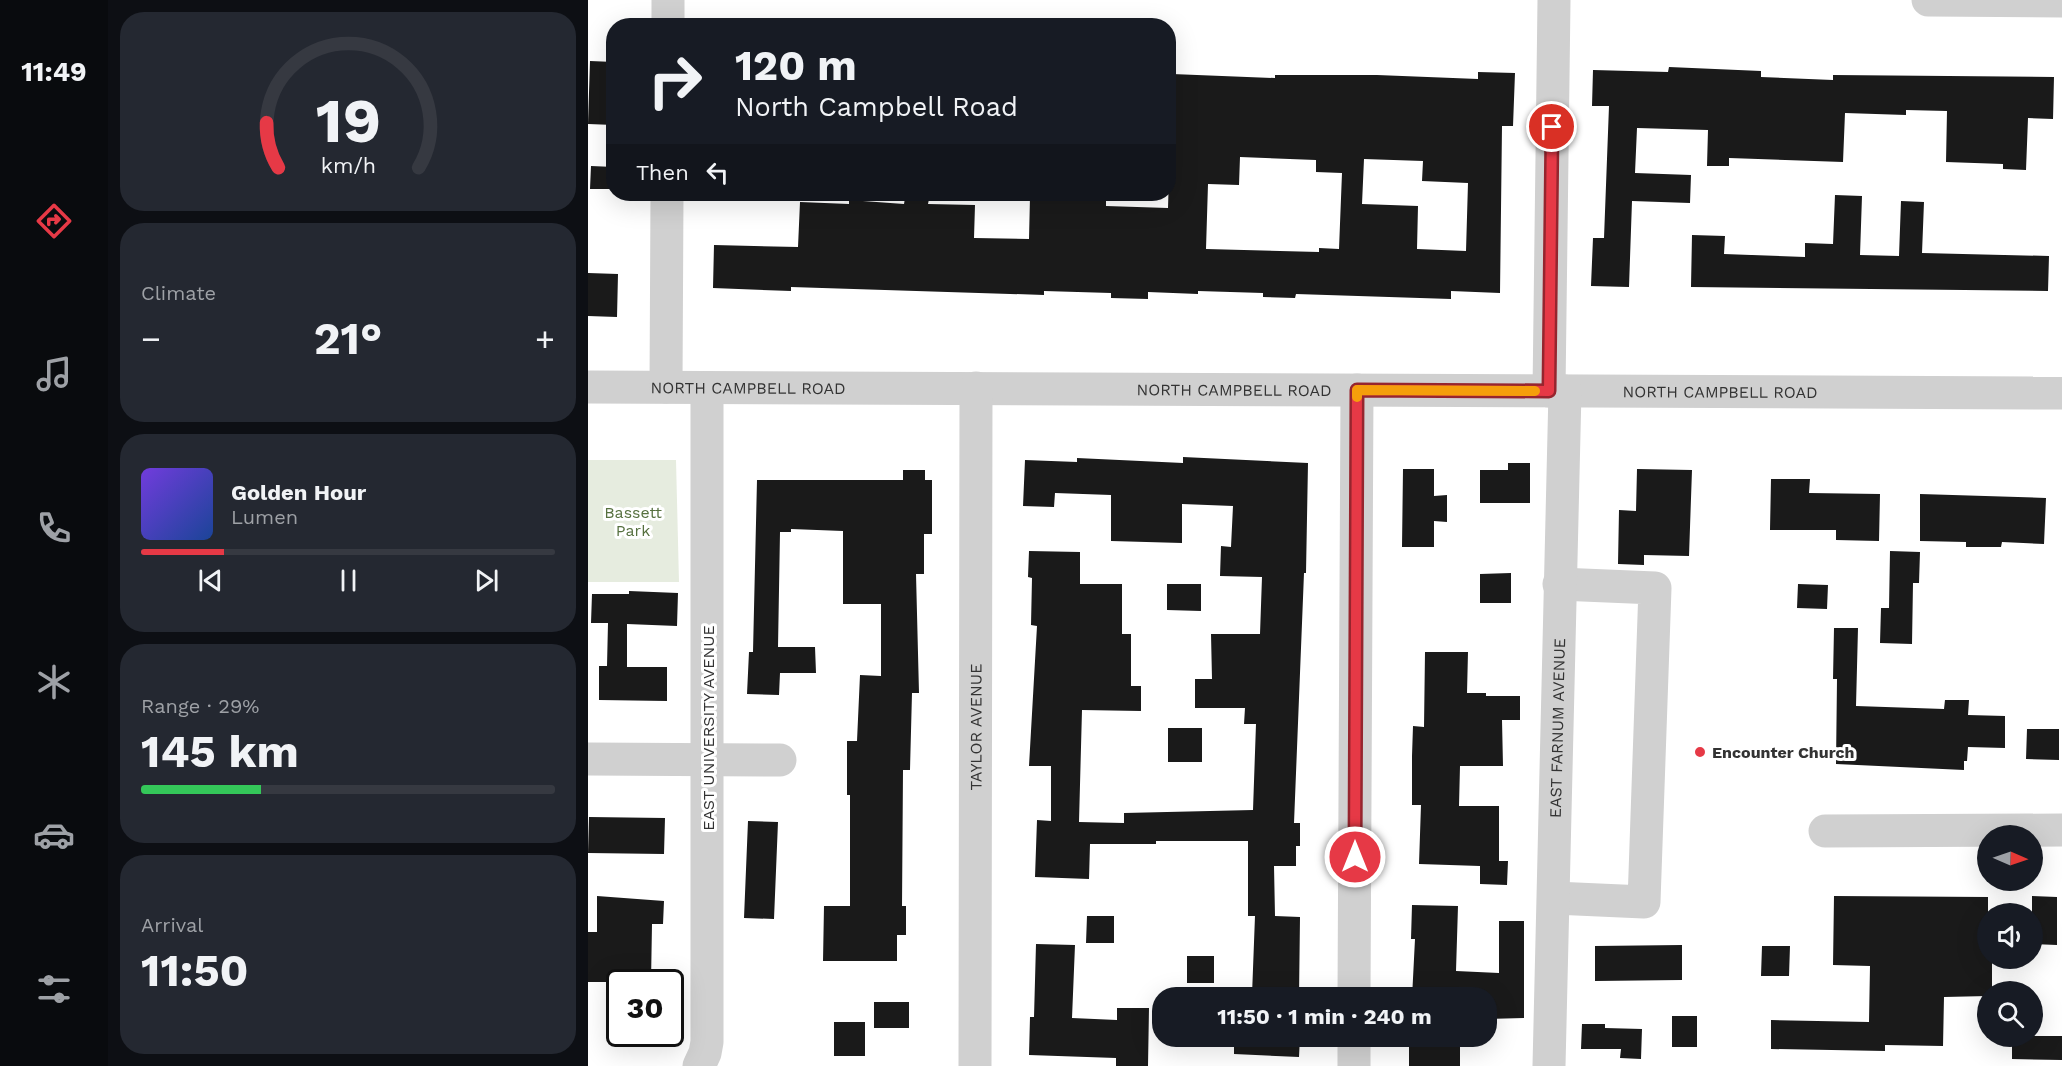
<!DOCTYPE html>
<meta charset="utf-8">
<style>
:root{--surface:#171b24;--page:#242831;--text:#f1f3f6;--muted:#9ea1a6;--line:#363941;--accent:#e63946}
body{margin:0;font-family:"Work Sans",sans-serif;background:var(--page);color:var(--text);height:100vh;display:flex;flex-direction:column;font-size:22px;white-space:nowrap}
*{box-sizing:border-box;margin:0}
p{font-size:20px;color:var(--muted)}
.icon{flex:none;width:33px;height:33px;fill:none;stroke:currentColor;stroke-width:2;stroke-linecap:round;stroke-linejoin:round}
.map{position:relative;flex:1;overflow:hidden}
.drawer{display:flex;flex-direction:column;gap:12px;padding:12px;background:#0d0f14;width:480px}
.drawer>*{flex:none}
.guide{position:absolute;left:18px;top:18px;width:570px;height:183px;border-radius:24px;box-shadow:0 6px 24px #0002;background:#171b24;color:var(--text);overflow:hidden}
.needle{width:39px;rotate:92deg}
.tools{position:absolute;left:1389px;top:825px;display:grid;gap:12px}
.tools a{display:grid;place-items:center;width:66px;height:66px;border-radius:50%;background:var(--surface);box-shadow:0 6px 24px #0002;font-size:30px}
.speed{position:absolute;left:18px;top:969px;display:flex;gap:12px;font-size:30px;font-weight:700;text-align:center}
.speed>*{display:grid;place-content:center;width:78px;height:78px;border-radius:50%;background:var(--surface);box-shadow:0 6px 24px #0002;line-height:1}
.speed .limit{border:3px solid #111;border-radius:9px;background:#fff;color:#111}
.pin{position:absolute;display:grid;place-items:center;width:51px;height:51px;color:#fff;margin:-26px;border:3px solid #fff;border-radius:50%;box-shadow:0 2px 6px #0007}
.me{position:absolute;width:66px;margin:-33px;rotate:0deg;stroke-linejoin:round;filter:drop-shadow(0 0 4px #0008)}
.turn{display:flex;align-items:center;gap:21px;height:126px;padding:0 30px;font-size:27px}
.turn .icon{width:78px;height:78px;stroke-width:2.5}
.turn b{display:block;font-size:42px;line-height:51px}
.then{display:flex;align-items:center;height:57px;padding:0 30px;background:#0003;gap:12px;font-size:22px}
.big{font-size:45px;font-weight:700;line-height:1.1}
.drawer .tile{flex:1;display:flex;flex-direction:column;justify-content:center;gap:9px;min-width:0;padding:0 21px;border-radius:24px;background:var(--page)}
.drawer .dial{align-items:center;gap:0}
.dial svg{height:156px;overflow:visible;fill:none;stroke:var(--line);stroke-width:7;stroke-linecap:round;text-anchor:middle}
.dial text{fill:var(--text);stroke:none}
.song{display:flex;align-items:center;gap:18px}
.cover{width:72px;height:72px;border-radius:9px;background:linear-gradient(135deg,hsl(260 70% 55%),hsl(220 70% 35%))}
.played{height:6px;border-radius:3px;background:linear-gradient(90deg,var(--accent) 20%,var(--line) 20%)}
.keys{display:flex;justify-content:space-around;direction:ltr}
.heat{display:flex;justify-content:space-between;align-items:center;font-size:33px;direction:ltr}
.charge{height:9px;border-radius:4px;background:linear-gradient(90deg,#34c759 29%,var(--line) 0)}
.trip{position:absolute;left:564px;top:987px;width:345px;height:60px;border-radius:24px;background:var(--surface);box-shadow:0 6px 24px #0002;font-weight:700;line-height:60px;text-align:center}
main{display:flex;flex:1;min-height:0}
.dock{display:flex;flex-direction:column;width:108px;justify-content:space-around;align-items:center;background:#090b0e;color:var(--muted)}
.dock .icon{width:42px;height:42px}
.dock .selected{color:var(--accent)}
.dock b{font-size:27px;color:var(--text)}
.map>svg:first-child{display:block}
.green{fill:#e6ecdf}
.building{fill:#1a1a1a;fill-rule:evenodd}
.lines{fill:none;stroke-linecap:round;stroke-linejoin:round}
.minor{stroke:#d0d0d0;stroke-width:33}
.route-casing{stroke:#96252e;stroke-width:15}
.route{stroke:#e63946;stroke-width:10}
.slow{stroke:#f59e0b;stroke-width:10}
.poi-dot{fill:#e63946;stroke:#fff;stroke-width:2}
.labels{text-anchor:middle;dominant-baseline:central;stroke-width:6;stroke-linejoin:round;paint-order:stroke}
.street-label{font-size:16px;fill:#333;stroke:#fff}
.park-label{font-size:16px;fill:#56703f;stroke:#fff}
.poi-label{font-size:16px;font-weight:bold;fill:#333;stroke:#fff;text-anchor:start}
</style>
<main>
<nav class="dock">
<b>11:49</b>
<svg class="icon selected" aria-label="directions" viewBox="0 0 24 24"><path d="M12 3l9 9-9 9-9-9zM9 14v-3h6M13 9l2 2-2 2"/></svg>
<svg class="icon" aria-label="music" viewBox="0 0 24 24"><path d="M9 18V5l10-2v13"/><circle cx="6" cy="18" r="3"/><circle cx="16" cy="16" r="3"/></svg>
<svg class="icon" aria-label="phone" viewBox="0 0 24 24"><path d="M5 4h4l2 5-3 2q2 4 5 5l2-3 5 2v4C11 20 4 13 5 4z"/></svg>
<svg class="icon" aria-label="climate" viewBox="0 0 24 24"><path d="M12 3v18M4 7l16 10M4 17L20 7"/></svg>
<svg class="icon" aria-label="car" viewBox="0 0 24 24"><path d="M5 17H2v-5l4-1 3-4h7l3 4 3 1v5h-3M9 17h6M6 11h13"/><circle cx="7" cy="17" r="2"/><circle cx="17" cy="17" r="2"/></svg>
<svg class="icon" aria-label="filters" viewBox="0 0 24 24"><path d="M4 7h16M4 17h16"/><circle cx="9" cy="7" r="2"/><circle cx="15" cy="17" r="2"/></svg>
</nav>
<section class="drawer">
<div class="tile dial"><svg viewBox="0 0 100 80">
<path d="M14 69A42 42 0 1 1 86 69"/>
<path d="M14 69A42 42 0 0 1 8 46" stroke="#e63946"/>
<text x="50" y="56" font-size="32" font-weight="700">19</text>
<text x="50" y="72" font-size="11">km/h</text>
</svg></div>
<div class="tile"><p>Climate</p>
<div class="heat"><a>−</a><b class="big">21°</b><a>+</a></div>
</div>
<div class="tile">
<div class="song"><i class="cover"></i><div><b>Golden Hour</b><p>Lumen</p></div></div>
<div class="played"></div>
<div class="keys"><svg class="icon" aria-label="previous" viewBox="0 0 24 24"><path d="M18 5L8 12l10 7zM5 5v14"/></svg><svg class="icon" aria-label="pause" viewBox="0 0 24 24"><path d="M8 5v14M16 5v14"/></svg><svg class="icon" aria-label="next" viewBox="0 0 24 24"><path d="M6 5l10 7-10 7zM19 5v14"/></svg></div>
</div>
<div class="tile"><p>Range · 29%</p><b class="big">145 km</b><div class="charge"></div></div>
<div class="tile"><p>Arrival</p><b class="big">11:50</b></div>
</section>
<div class="map">
<svg width="1474" height="1066" viewBox="0 0 1474 1066">
<rect width="100%" height="100%" fill="#fff"/>
<!-- green -->
<path class="green" d="M0,460H88L91,582H0Z"/>
<!-- building -->
<path class="building" d="M2,61L26,62V125L0,124Z
M1081,67L1173,71V77L1245,80V75L1466,77L1465,119L1440,118L1438,170L1415,169V164L1358,162L1359,111L1318,110V115L1257,113L1255,162L1141,158V166H1119L1120,130L1049,128L1047,173L1103,175L1102,203L1044,201L1041,287L1003,286L1005,238H1016L1021,106H1004L1005,70L1080,72Z
M890,72L927,73L925,126H914L912,293L863,291V299L708,294L707,298L675,297V293L610,291V294L560,292V299L523,298V293L456,291V295L203,287V291L125,288L126,245L210,247L212,202L261,204V200L316,204L317,198L341,199L340,204L387,205L386,238L441,239L442,197L518,200V206L580,208L584,74L687,78V75H789L890,79ZM652,157L728,160V172L754,173L751,249L731,248V252L618,249L620,184L651,185ZM776,159L835,161L834,181L880,183L878,251L829,249L830,206L774,204Z
M3,166L26,167V189H2Z
M1247,195L1274,196L1272,255L1311,256L1313,201L1336,202L1334,253L1461,256L1460,291L1103,287L1104,235L1137,236L1136,254L1217,257V243L1245,244Z
M0,273L30,274L29,317L0,316Z
M595,457L720,463L718,573H716L706,823H712V846H708V866H686L687,916L712,917L711,997L664,995L667,916H660V841H568V844H502L501,879L447,877L449,820L463,821V766H441L449,626L443,625L444,578L440,577L441,551L492,552V584H534V634H543V686H553V711L494,710L491,822L536,823V813L665,810L668,724H656L657,708H607V679H624L623,634H672L674,577L632,576L633,546L643,547L645,506L594,504V543L523,541V495L467,493L466,507L435,506L437,460L489,462V458L595,463Z
M920,463H942V503H892V470H920Z
M815,469H846V496L859,495V522L846,521V547H814Z
M1049,469L1104,470L1101,556L1056,555V565L1030,564L1031,510L1048,511Z
M315,470H337V480H344V534H336V574H328L331,693H324L322,770H315L314,906H318V935H309V961H235L236,906H262V795H259V741H269L272,675L293,676V604H255V531L203,529V532H192L190,647H227L228,673H192L191,695L159,694L161,652H165L169,480H315Z
M1183,479H1222L1221,493L1292,494L1291,541L1248,540V530H1182Z
M1332,494L1458,498L1456,544L1414,542L1413,547H1378V542L1332,541Z
M1302,551L1332,552L1331,583H1325L1324,644L1292,643L1293,608H1301Z
M923,573V603H892V574Z
M579,584H613V611L579,610Z
M1210,584L1240,585L1239,609L1209,608Z
M41,591L90,593L89,626L39,624V667H79V701L11,700V666H19L20,623H3L4,594H41Z
M1246,628H1270L1268,706L1356,709L1357,700H1381L1380,715L1417,716V748L1380,747L1379,761H1376V770L1248,764L1249,679H1245Z
M837,652H880L879,693H898V696H932V720H914L915,766H872L871,806H911V861H920L919,885L892,884V866L831,864L833,805H824V756L825,726L836,727Z
M580,728H614V762H580Z
M1439,729H1471V760L1438,759Z
M1,817L77,818L76,854L0,853Z
M160,821L190,822L186,919L156,918Z
M9,896L76,901L75,924H64L63,982H0V932H9Z
M1246,896L1400,897V958H1404V992H1400V996L1356,997L1355,1046L1297,1045V1051L1183,1049V1020L1281,1022L1282,966L1245,965Z
M1444,896L1469,897V945L1444,944Z
M824,905L870,906L868,971L911,973V921H936V1018L898,1019V998H824L827,939H823Z
M499,916H526V943H498Z
M448,944L487,945L484,1018L529,1020V1008H561L560,1066H528V1058L441,1055L442,1017H446Z
M1094,945V980L1007,981V946Z
M1174,946H1202L1201,976H1173Z
M599,956H626V983H599Z
M286,1002H321V1028H286Z
M1084,1016H1109V1047H1084Z
M246,1022H277V1056H246Z
M994,1024H1017V1028L1054,1029L1053,1059L1032,1058L1033,1049H993Z
M646,1036H712L711,1057L646,1054Z
M821,1036H872V1066H821Z
M1424,1036H1474V1060L1424,1059Z"/>
<g class="lines">
<!-- minor -->
<g class="minor">
<path d="M1340,0L1474,1"/>
<path d="M80,26V0"/>
<path id="s1" d="M0,387L1474,393"/>
<path d="M78,387L79,194"/>
<path d="M961,391L966,0"/>
<path d="M0,759L192,760"/>
<path d="M1237,831L1474,830"/>
<path d="M966,898L1056,902L1067,588L971,584"/>
<path d="M766,998L769,390"/>
<path d="M111,1066L117,1053L119,1042V388"/>
<path id="s2" d="M387,1066L388,388"/>
<path d="M766,1066V1036"/>
<path id="s3" d="M961,1066L977,391"/>
</g>
</g>
<g class="lines">
<defs>
<path id="route" d="M767,857L769,390L961,391L964,127"/>
</defs>
<!-- route casing -->
<use href="#route" class="route-casing"/>
<!-- route -->
<use href="#route" class="route"/>
<!-- slow -->
<path class="slow" d="M769,397V390L947,391"/>
</g>
<!-- markers -->
<circle class="poi-dot" cx="1112" cy="752" r="6"/>
<g class="labels">
<!-- street labels -->
<g class="street-label">
<text stroke="none"><textPath href="#s1" startOffset="160">NORTH CAMPBELL ROAD</textPath></text>
<text stroke="none"><textPath href="#s1" startOffset="646">NORTH CAMPBELL ROAD</textPath></text>
<text stroke="none"><textPath href="#s1" startOffset="1132">NORTH CAMPBELL ROAD</textPath></text>
<text stroke="none"><textPath href="#s2" startOffset="339">TAYLOR AVENUE</textPath></text>
<text transform="translate(120 728) rotate(-90)">EAST UNIVERSITY AVENUE</text>
<text stroke="none"><textPath href="#s3" startOffset="338">EAST FARNUM AVENUE</textPath></text>
</g>
<!-- park labels -->
<g class="park-label">
<text x="45" y="512">Bassett<tspan x="45" dy="18">Park</tspan></text>
</g>
<!-- poi labels -->
<g class="poi-label">
<text x="1124" y="752">Encounter Church</text>
</g>
</g>
</svg>
<div class="tools">
<a><svg class="needle" viewBox="-14 -14 28 28"><path d="M0-13l5 13h-10z" fill="#e53935"/><path d="M0 13l5-13h-10z" fill="#9ea1a6"/></svg></a>
<a><svg class="icon" aria-label="sound" viewBox="0 0 24 24"><path d="M4 9h4l5-4v14l-5-4H4zM17 9q2 3 0 6"/></svg></a>
<a><svg class="icon" aria-label="search" viewBox="0 0 24 24"><circle cx="10" cy="10" r="6"/><path d="M15 15l6 6"/></svg></a>
</div>
<div class="speed"><div class="limit">30</div></div>
<div class="pin" style="left:964px;top:127px;background:#d93025"><svg class="icon" aria-label="arrive" viewBox="0 0 24 24"><path d="M6 21V4h12l-3 4 3 4H6"/></svg></div>
<svg class="me" style="left:767px;top:857px" viewBox="-20 -20 40 40"><circle r="17" fill="#e63946" stroke="#fff" stroke-width="3"/><path d="M0-11L8 9 0 5-8 9z" fill="#fff"/></svg>
<div class="trip">11:50 · 1 min · 240 m</div>
<div class="guide">
<div class="turn"><svg class="icon" aria-label="right" viewBox="0 0 24 24"><path d="M7 20v-9h11M14 6l5 5-5 5"/></svg><div><b>120 m</b>North Campbell Road</div></div>
<div class="then">Then<svg class="icon" aria-label="left" viewBox="0 0 24 24"><path d="M17 20v-9H6M10 6l-5 5 5 5"/></svg></div>
</div>
</div>
</main>
